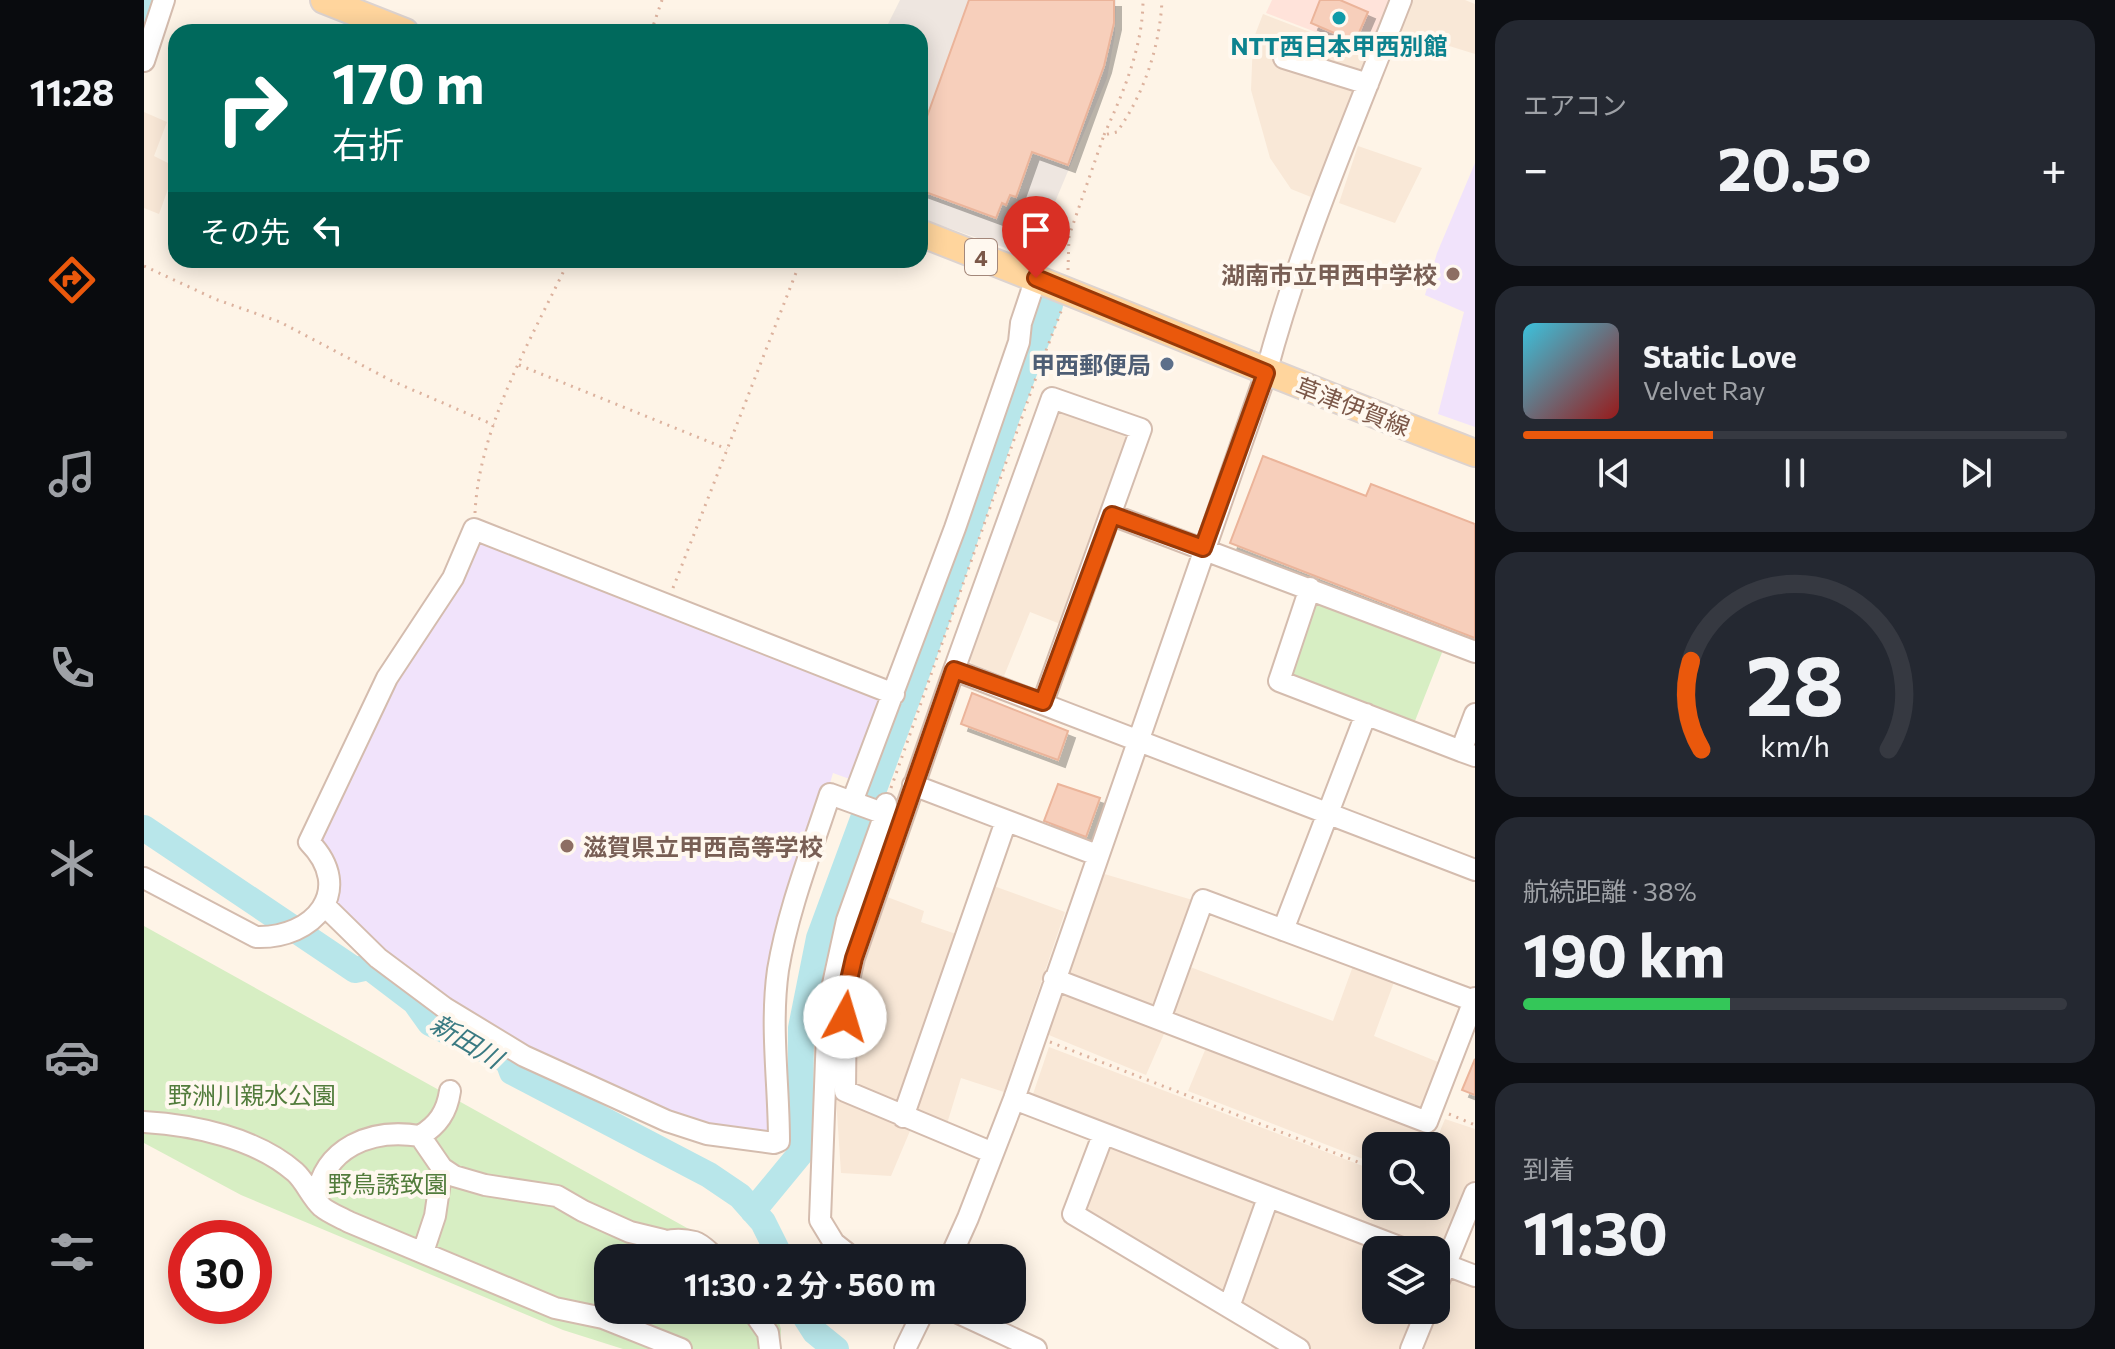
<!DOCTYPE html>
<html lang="ja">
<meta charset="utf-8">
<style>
:root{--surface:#171b24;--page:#242831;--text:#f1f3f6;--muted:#9ea1a6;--line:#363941;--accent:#ea580c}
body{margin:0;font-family:Commissioner,"Noto Sans JP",sans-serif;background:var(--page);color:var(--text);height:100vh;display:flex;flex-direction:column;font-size:30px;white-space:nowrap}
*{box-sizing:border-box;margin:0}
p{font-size:26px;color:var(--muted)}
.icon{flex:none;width:44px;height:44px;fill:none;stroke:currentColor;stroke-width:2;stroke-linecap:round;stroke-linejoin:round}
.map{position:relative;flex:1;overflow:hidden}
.sheet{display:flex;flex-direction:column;gap:20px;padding:20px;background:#0d0f14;width:640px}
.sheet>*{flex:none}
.banner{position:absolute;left:24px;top:24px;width:760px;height:244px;border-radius:24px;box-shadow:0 4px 20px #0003;background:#00695c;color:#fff;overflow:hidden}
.fabs{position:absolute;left:1218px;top:1132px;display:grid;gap:16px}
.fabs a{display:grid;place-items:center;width:88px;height:88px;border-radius:16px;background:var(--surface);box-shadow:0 4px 20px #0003;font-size:40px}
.speed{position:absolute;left:24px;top:1220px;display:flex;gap:16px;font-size:40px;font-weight:700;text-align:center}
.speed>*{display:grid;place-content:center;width:104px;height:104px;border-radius:50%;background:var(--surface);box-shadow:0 4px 20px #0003;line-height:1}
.speed .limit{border:12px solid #d22;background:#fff;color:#111}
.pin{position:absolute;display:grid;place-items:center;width:68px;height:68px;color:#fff;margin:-82px -34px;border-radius:50% 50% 50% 0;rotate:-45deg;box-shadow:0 0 8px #0007}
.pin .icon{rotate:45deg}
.me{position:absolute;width:88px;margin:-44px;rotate:6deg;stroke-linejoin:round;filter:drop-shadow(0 0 6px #0008)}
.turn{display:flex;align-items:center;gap:28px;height:168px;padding:0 32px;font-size:36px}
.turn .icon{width:104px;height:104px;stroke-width:2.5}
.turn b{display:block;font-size:56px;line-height:68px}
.then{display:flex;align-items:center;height:76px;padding:0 32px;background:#0003;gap:16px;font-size:30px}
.big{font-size:60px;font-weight:700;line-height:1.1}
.sheet .widget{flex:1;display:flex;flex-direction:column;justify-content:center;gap:12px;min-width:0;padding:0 28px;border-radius:24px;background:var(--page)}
.sheet .dial{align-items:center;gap:0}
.dial svg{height:208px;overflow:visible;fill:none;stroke:var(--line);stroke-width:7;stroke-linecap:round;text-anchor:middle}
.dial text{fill:var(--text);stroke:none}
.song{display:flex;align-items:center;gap:24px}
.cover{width:96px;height:96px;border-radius:12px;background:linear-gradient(135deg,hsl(190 70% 55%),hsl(0 70% 35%))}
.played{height:8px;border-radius:4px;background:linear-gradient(90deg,var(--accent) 35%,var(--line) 35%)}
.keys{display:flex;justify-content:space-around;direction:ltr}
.heat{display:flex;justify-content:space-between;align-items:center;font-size:44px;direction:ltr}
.charge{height:12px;border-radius:6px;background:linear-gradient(90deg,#34c759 38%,var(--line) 0)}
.trip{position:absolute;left:450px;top:1244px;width:432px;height:80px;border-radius:24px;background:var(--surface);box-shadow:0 4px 20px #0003;font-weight:700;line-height:80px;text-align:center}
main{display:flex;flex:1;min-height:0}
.tab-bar{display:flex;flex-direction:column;width:144px;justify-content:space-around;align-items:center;background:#090b0e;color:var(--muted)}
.tab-bar .icon{width:56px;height:56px}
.tab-bar .on{color:var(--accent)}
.tab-bar b{font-size:36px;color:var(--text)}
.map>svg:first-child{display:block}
.residential{fill:#f9e8d7}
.commercial{fill:#ffe3da}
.industrial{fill:#eee6e0}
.education{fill:#f1e3fb}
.green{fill:#d7eec3}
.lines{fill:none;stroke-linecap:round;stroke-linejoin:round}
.river{stroke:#b8e6ea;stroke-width:26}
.building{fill:#f7cfbb;stroke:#ebb49a;stroke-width:2;filter:url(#shadow)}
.minor-casing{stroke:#d4bcae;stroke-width:24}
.major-casing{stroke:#ddd3cf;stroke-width:30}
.path{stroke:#dcb29e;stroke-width:3;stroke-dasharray:2 6;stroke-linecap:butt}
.minor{stroke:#fff;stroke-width:20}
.major{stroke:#ffd59d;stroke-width:26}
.route-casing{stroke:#983908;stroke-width:20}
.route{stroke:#ea580c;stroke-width:14}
.culture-dot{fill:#0f9aa8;stroke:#fff8ef;stroke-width:3}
.education-dot{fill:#8d6e63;stroke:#fff8ef;stroke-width:3}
.service-dot{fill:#5c6f8a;stroke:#fff8ef;stroke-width:3}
.labels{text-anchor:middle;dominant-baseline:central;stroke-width:8;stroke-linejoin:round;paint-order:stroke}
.shield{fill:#fff8ef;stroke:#a3877a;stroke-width:2}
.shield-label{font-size:22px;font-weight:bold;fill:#7b5748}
.culture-label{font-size:24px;font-weight:bold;fill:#0d838f;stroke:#fff8ef}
.education-label{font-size:24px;font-weight:bold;fill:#785e54;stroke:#fff8ef;text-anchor:end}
.service-label{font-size:24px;font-weight:bold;fill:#4e5e75;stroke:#fff8ef;text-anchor:end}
.street-label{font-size:24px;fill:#7b5748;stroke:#fff8ef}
.park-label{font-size:24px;fill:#527c3c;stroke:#fff8ef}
.water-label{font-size:26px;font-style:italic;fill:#3a7a82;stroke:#fff8ef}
</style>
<main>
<nav class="tab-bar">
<b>11:28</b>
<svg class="icon on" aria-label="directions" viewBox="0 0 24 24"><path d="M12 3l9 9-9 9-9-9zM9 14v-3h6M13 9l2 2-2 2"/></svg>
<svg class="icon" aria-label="music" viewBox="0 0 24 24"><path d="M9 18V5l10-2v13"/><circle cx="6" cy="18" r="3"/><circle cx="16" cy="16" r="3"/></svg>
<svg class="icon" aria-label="phone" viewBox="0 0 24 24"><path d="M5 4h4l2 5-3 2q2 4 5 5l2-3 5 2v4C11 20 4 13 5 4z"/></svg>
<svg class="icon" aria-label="climate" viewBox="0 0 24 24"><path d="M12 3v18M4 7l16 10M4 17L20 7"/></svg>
<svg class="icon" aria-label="car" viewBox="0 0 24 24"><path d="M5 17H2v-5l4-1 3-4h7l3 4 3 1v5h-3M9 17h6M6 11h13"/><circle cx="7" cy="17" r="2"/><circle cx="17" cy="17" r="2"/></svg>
<svg class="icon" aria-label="filters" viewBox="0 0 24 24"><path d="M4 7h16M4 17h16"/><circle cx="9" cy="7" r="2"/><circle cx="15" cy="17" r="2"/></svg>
</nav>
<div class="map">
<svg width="1331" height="1349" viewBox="0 0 1331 1349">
<defs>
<filter id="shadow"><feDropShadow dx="7" dy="7" stdDeviation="0" flood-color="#0004"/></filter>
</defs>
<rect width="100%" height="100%" fill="#fef4e7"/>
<!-- residential -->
<path class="residential" d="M1269,0H1321L1331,4V54L1257,31Z
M1119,14L1229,56L1172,199L1147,189L1126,158L1107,90L1109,40Z
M0,112L23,122L10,156L32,167L15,214L0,208Z
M1214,146L1278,168L1251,223L1195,203Z
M911,409L989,432L924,627L886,612L860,676L828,664L823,656Z
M957,873L1052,901L1009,1009L928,978L924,966Z
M847,885L921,912L860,1092L817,1078L802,1127L766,1114Z
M738,895L780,911L777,922L815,935L755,1108L707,1085L706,1020L718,948Z
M1041,965L1189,1021L1209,966L1250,982L1230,1036L1299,1064L1281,1109L1273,1113L1028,1019V1010Z
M924,992L1023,1027L1002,1075L900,1033L917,994Z
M1064,1043L1287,1127L1280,1146H1232V1164L1044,1091Z
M905,1047L1232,1171V1206H1292V1146H1290L1301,1119L1331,1129V1180L1302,1255L1292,1257V1250H1274L887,1100Z
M692,1098L766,1131L747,1176L697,1173Z
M967,1146L1113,1201L1082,1297L940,1216Z
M1135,1209L1244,1250H1232V1310H1280L1263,1349H1165L1094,1305L1127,1213Z
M1308,1277L1331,1286V1349H1278L1301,1280Z"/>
<!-- commercial -->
<path class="commercial" d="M1128,0H1246L1226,53L1122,13Z"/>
<!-- industrial -->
<path class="industrial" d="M756,0H972L971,34L963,78L888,257L776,218V32H740Z"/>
<!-- education -->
<path class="education" d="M1331,163V427L1294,414L1320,312L1281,295L1293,253Z
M330,537L733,696L739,705L711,781L689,773L639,942L634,1142L559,1132L366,1039L293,994L249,959L190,904L171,837L249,682Z"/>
<!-- green -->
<path class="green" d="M1169,603L1299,650L1269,726L1147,682L1143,673Z
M0,926L597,1258H464V1310H631L637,1329L636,1349H479L419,1330L97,1195L0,1143Z"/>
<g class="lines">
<!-- river -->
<path class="river" d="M0,30L9,0
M0,828L211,970L225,967L271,1002L286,1023L364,1061L368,1072L565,1175L596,1196L619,1222L637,1258
M609,1211L656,1154L657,1028L675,938L798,605L865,411L906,305
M657,1310L671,1332L692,1349"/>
</g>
<!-- building -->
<path class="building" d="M825,0H970V23L960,66L924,165L888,152L872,197L866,195L862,205L858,203L852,218L776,190V136Z
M1176,0H1196L1224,12L1211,42L1167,23Z
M1119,456L1222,496L1227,484L1331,524V638L1086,543Z
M828,693L924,731L914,760L817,724Z
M914,784L956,798L942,837L900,821Z
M1331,1059V1095L1318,1090Z"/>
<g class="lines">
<defs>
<path id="minor" d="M1140,58L1224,84
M0,61L20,0
M968,515L1331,652
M1166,588L1135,681L1317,751
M810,670L908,398L997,429L899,702
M1331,714L1317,751L1331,756
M769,785L953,855
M708,802L811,528L875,342L877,323L892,278
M0,878L112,937C170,939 212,890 165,842L243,678L309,578L330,529L750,694
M181,906L234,958L301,1008L380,1056L523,1121L563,1134L630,1143L635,1141C635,1084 626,1027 634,970C644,910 667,852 686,794L741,814
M1139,930L1222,714
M910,979L1283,1122L1331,998
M1016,1019L1059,900L1330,1001
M870,1099L1263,1250
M759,1117L862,821
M0,1122C50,1125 112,1138 151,1172C162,1182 167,1197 178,1207C185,1213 196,1217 205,1222L411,1308L459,1318L537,1349
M959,1135L929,1214L1155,1349
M276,1136C294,1125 303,1112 306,1091
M849,1153L701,1091L702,993L710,958L810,670L1331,870
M172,1199C180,1147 227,1128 276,1136L298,1168L310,1176L341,1185L413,1196L439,1211L486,1232L519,1240
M279,1252L291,1216L298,1168
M497,1258C508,1240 532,1237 551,1242C558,1244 566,1253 572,1258
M709,1258L690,1243L676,1220L684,1007L703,920L741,814L742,804
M806,1258L824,1218L870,1099L1122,373C1156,245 1209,123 1257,0
M1292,1261L1331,1276
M1292,1288L1331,1193
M1085,1307L1124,1198
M608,1310L624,1333L626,1349
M808,1310L892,1349
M761,1349L780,1310
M1267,1349L1283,1310"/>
<path id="major" d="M180,0L261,32
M776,233C961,305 1145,382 1331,453"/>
</defs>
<!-- minor casing -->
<use href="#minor" class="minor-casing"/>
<!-- major casing -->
<use href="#major" class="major-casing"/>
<!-- path -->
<path class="path" d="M507,32L518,0
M960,135C979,93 999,47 999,0
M0,266L71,299L136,322L248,381L350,425
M924,270L925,236L960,135L973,132C1000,94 1016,46 1018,0
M375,365L583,449
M331,513C335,426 388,338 425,260
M529,588L657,260
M747,788L895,369L918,309
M906,1042L1232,1169
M1305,1114L1331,1125"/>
<!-- minor -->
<use href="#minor" class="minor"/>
<!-- major -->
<use href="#major" class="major"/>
</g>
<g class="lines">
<defs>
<path id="route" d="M701,1017L702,993L710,958L810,670L899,702L968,515L1059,548L1122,373L892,278"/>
</defs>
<!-- route casing -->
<use href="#route" class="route-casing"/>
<!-- route -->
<use href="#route" class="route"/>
</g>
<!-- markers -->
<circle class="culture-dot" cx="1195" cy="18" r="8"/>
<g class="education-dot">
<circle cx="1309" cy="274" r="8"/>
<circle cx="423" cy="846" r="8"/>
</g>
<circle class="service-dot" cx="1023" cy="364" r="8"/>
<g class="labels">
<!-- shield labels -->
<rect class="shield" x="821" y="239" width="32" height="36" rx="6"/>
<g class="shield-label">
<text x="837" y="257">4</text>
</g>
<!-- culture labels -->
<g class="culture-label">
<text x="1195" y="45">NTT西日本甲西別館</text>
</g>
<!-- education labels -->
<g class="education-label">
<text x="1293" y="274">湖南市立甲西中学校</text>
<text x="439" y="846" text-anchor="start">滋賀県立甲西高等学校</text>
</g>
<!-- service labels -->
<g class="service-label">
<text x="1007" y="364">甲西郵便局</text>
</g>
<!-- street labels -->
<g class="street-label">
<text transform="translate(1209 406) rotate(21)">草津伊賀線</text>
</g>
<!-- park labels -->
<g class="park-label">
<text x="108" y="1094">野洲川親水公園</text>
<text x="244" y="1183">野鳥誘致園</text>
</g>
<!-- water labels -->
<g class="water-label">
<text transform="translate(323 1040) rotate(31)">新田川</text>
</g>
</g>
</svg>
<div class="fabs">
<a><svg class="icon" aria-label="search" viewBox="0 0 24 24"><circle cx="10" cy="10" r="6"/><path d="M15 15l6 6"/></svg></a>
<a><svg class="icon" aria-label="layers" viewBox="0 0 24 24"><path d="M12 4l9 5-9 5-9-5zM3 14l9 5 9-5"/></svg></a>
</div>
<div class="speed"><div class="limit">30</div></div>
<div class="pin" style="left:892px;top:278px;background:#d93025"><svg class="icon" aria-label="arrive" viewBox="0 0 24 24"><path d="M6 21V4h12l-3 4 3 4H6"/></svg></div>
<svg class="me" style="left:701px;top:1017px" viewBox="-20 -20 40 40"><circle r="19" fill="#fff"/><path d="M0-13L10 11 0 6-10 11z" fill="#ea580c"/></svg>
<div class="trip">11:30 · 2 分 · 560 m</div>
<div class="banner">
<div class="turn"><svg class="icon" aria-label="right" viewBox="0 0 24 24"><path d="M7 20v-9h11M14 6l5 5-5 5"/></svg><div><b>170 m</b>右折</div></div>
<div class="then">その先<svg class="icon" aria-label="left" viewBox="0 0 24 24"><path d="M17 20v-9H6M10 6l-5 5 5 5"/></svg></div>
</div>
</div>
<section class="sheet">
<div class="widget"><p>エアコン</p>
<div class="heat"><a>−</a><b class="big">20.5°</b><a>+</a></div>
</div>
<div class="widget">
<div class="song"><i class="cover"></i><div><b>Static Love</b><p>Velvet Ray</p></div></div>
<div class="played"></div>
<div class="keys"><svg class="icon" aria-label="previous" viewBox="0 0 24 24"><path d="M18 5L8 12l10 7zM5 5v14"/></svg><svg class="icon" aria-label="pause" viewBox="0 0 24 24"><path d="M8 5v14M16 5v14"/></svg><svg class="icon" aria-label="next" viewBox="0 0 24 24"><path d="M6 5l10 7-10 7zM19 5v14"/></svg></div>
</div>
<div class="widget dial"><svg viewBox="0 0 100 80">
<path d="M14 69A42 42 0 1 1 86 69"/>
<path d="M14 69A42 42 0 0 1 10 35" stroke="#ea580c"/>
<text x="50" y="56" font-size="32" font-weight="700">28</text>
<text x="50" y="72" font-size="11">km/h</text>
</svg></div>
<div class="widget"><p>航続距離 · 38%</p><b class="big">190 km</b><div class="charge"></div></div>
<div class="widget"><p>到着</p><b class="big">11:30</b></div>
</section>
</main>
